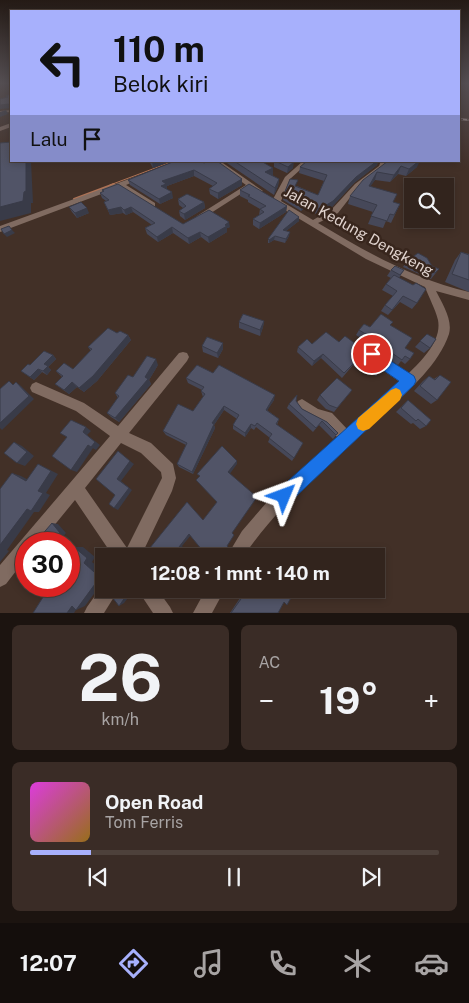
<!DOCTYPE html>
<html lang="id">
<meta charset="utf-8">
<style>
:root{--surface:#32241d;--page:#3a2c26;--text:#f1f3f6;--muted:#a8a4a4;--line:#4d413b;--accent:#a7b0fc}
body{margin:0;font-family:"Public Sans",sans-serif;background:var(--page);color:var(--text);height:100vh;display:flex;flex-direction:column;font-size:19px;white-space:nowrap}
*{box-sizing:border-box;margin:0}
p{font-size:16px;color:var(--muted)}
.icon{flex:none;width:28px;height:28px;fill:none;stroke:currentColor;stroke-width:2;stroke-linecap:round;stroke-linejoin:round}
.map{position:relative;height:613px;overflow:hidden}
.side{display:flex;flex-direction:column;gap:12px;padding:12px;background:#1c1410;flex:1}
.side>*{flex:none}
.hud{position:absolute;left:10px;top:10px;width:450px;height:152px;border-radius:0px;box-shadow:0 2px 8px #0003,0 0 0 1px var(--line);background:#a7b0fc;color:#111;overflow:hidden}
.fabs{position:absolute;left:404px;top:178px;display:grid;gap:10px}
.fabs a{display:grid;place-items:center;width:50px;height:50px;border-radius:0px;background:var(--surface);box-shadow:0 2px 8px #0003,0 0 0 1px var(--line);font-size:25px}
.speed{position:absolute;left:15px;top:532px;display:flex;gap:10px;font-size:25px;font-weight:700;text-align:center}
.speed>*{display:grid;place-content:center;width:65px;height:65px;border-radius:50%;background:var(--surface);box-shadow:0 2px 8px #0003,0 0 0 1px var(--line);line-height:1}
.speed .limit{border:8px solid #d22;background:#fff;color:#111}
.pin{position:absolute;display:grid;place-items:center;width:42px;height:42px;color:#fff;margin:-21px;border:2px solid #fff;border-radius:50%;box-shadow:0 1px 5px #0007}
.me{position:absolute;width:55px;margin:-28px;rotate:46deg;stroke-linejoin:round;filter:drop-shadow(0 0 4px #0008)}
.turn{display:flex;align-items:center;gap:18px;height:105px;padding:0 20px;font-size:22px}
.turn .icon{width:65px;height:65px;stroke-width:2.5}
.turn b{display:block;font-size:35px;line-height:42px}
.then{display:flex;align-items:center;height:48px;padding:0 20px;background:#0003;gap:10px;font-size:19px}
.big{font-size:38px;font-weight:700;line-height:1.1}
.side .tile{flex:1;display:flex;flex-direction:column;justify-content:center;gap:8px;min-width:0;padding:0 18px;border-radius:8px;background:var(--page)}
.side .dial{align-items:center;gap:0}
.dial b{font-size:65px;line-height:1}
.song{display:flex;align-items:center;gap:15px}
.cover{width:60px;height:60px;border-radius:8px;background:linear-gradient(135deg,hsl(300 70% 55%),hsl(40 70% 35%))}
.played{height:5px;border-radius:2px;background:linear-gradient(90deg,var(--accent) 15%,var(--line) 15%)}
.keys{display:flex;justify-content:space-around;direction:ltr}
.heat{display:flex;justify-content:space-between;align-items:center;font-size:28px;direction:ltr}
.side .tiles{flex:1;display:grid;gap:12px;grid-template-columns:1fr 1fr}
.tile:last-child{grid-column:span 2}
.trip{position:absolute;left:95px;top:548px;width:290px;height:50px;border-radius:0px;background:var(--surface);box-shadow:0 2px 8px #0003,0 0 0 1px var(--line);font-weight:700;line-height:50px;text-align:center}
.menu{display:flex;height:80px;justify-content:space-around;align-items:center;background:#140e0c;color:var(--muted)}
.menu .icon{width:35px;height:35px}
.menu .on{color:var(--accent)}
.menu b{font-size:22px;color:var(--text)}
.map>svg:first-child{display:block}
.lines{fill:none;stroke-linecap:round;stroke-linejoin:round}
.stream-far1{stroke:#ae7356;stroke-width:1}
.stream{stroke:#ae7356;stroke-width:2}
.minor{fill:#806b61;fill-rule:evenodd}
.rail-casing{stroke:#ab9c96;stroke-width:2}
.rail{stroke:#38261d;stroke-width:1;stroke-dasharray:4;stroke-linecap:butt}
.wall{fill:#464859}
.shaded-wall{fill:#393b48}
.building{fill:#515467;stroke:#393b48}
.route{fill:#1a73e8;stroke:#114b97}
.slow{fill:#f59e0b}
.labels{text-anchor:middle;dominant-baseline:central;stroke-width:5;stroke-linejoin:round;paint-order:stroke}
.street-label{font-size:15px;fill:#dfd2cd;stroke:#38261d}
</style>
<div class="map">
<svg width="469" height="613" viewBox="0 0 469 613">
<rect width="100%" height="100%" fill="#423027"/>
<g class="lines">
<!-- stream-far1 -->
<path class="stream-far1" d="M110,185L174,161"/>
<!-- stream -->
<path class="stream" d="M74,199L114,184"/>
<!-- minor -->
<path class="minor" d="M11,110V112L0,113V111Z
M11,123V127L0,131V127Z
M213,161H220L263,191L259,193L250,188L200,220L196,218L197,216L246,185Z
M303,161H310L290,179L281,201L313,220L332,209L355,184L379,166L381,161H387L384,168L359,186L338,213L318,223C366,252 414,279 469,292V300L436,291C442,303 453,320 449,334C439,364 410,389 388,410C339,458 282,498 244,556H227L242,531L267,502L338,438C334,434 328,426 323,423C313,418 301,418 296,405L298,401L302,399L318,409L332,413L348,430L400,382L367,359L365,355L367,351L371,350L375,351L408,374C422,360 442,341 438,320C435,308 429,298 425,287L366,259L273,203L272,201L285,177Z
M140,175L142,176V178L126,185L155,203V207H149L120,187L0,232V226Z
M183,352L187,353L189,357L187,361L129,433L151,443L173,464L176,478L172,491L141,556H113L75,500L39,544H26V558L6,584L0,587V565L110,436L76,411L32,392L30,388L32,384L36,382L84,403L118,426L179,353ZM121,443L141,453L161,472L162,478L127,548L85,488Z
M104,583V589H119L104,613H84L87,607Z
M137,589H157L170,607L173,613H153Z
M206,589H225L212,613H193Z"/>
<defs>
<path id="rail" d="M459,119L469,120"/>
</defs>
<!-- rail casing -->
<use href="#rail" class="rail-casing"/>
<!-- rail -->
<use href="#rail" class="rail"/>
</g>
<!-- wall -->
<path class="wall" d="M149,161H171L153,168Z
M224,161H261L273,175H272L279,179L278,186L274,195Z
M274,161L293,168L287,173L274,167Z
M307,161H378L377,165L354,183L331,208L318,215L305,208L301,211L283,200L284,194L297,186L318,195L324,181L299,173L300,167Z
M388,161L417,167L406,176L398,174L390,182L375,180L370,186L393,202L400,204L391,223L386,221L383,228L368,224L373,212L348,204L350,196Z
M204,163L242,185L218,199L210,194L209,189L213,186L194,176L167,186V189L173,198L160,204L130,185L128,180Z
M102,190L183,224L230,227L227,228V232L209,243L201,237L189,244L173,233L158,242L147,234L145,228L152,225L133,212L126,215L123,213L110,215L104,202L106,201L102,198L100,193L103,191Z
M240,190L287,206L286,212L259,229L253,225V219L259,215L260,209L248,202V200L240,196Z
M178,199L204,202L205,208L185,220L180,216L179,211L183,208L179,205Z
M69,207L89,213L77,218L72,212Z
M299,217V221L286,231L289,236L285,243L274,240L269,243H268V239Z
M461,252L469,254V292L445,282L455,260Z
M406,262L432,266L439,269L431,279L403,267Z
M391,270H404L399,278L417,303L412,309L400,302L388,315L381,311L385,305L393,296L382,290L386,284L391,278L387,276Z
M264,321L263,327L260,336L239,328V322Z
M390,325L405,348L410,359L405,364L401,361L398,365L375,349L366,350L365,349L368,343L356,335L359,330Z
M117,333L128,335L131,340L97,381L84,392L77,387L69,394L55,384L62,377L56,371L73,369L91,351L88,347Z
M427,334L430,348L424,353L415,347Z
M339,342L364,358L356,368L353,365L342,378L321,358L312,366L297,352L298,347L312,344Z
M202,346L223,349L218,358L203,352Z
M53,355L56,359L48,367L51,370L47,375L42,372L34,380L21,371L30,365Z
M376,359L385,365L376,376L368,370Z
M158,365L149,380L151,384L119,422L111,417L107,413L118,398L115,393L133,377Z
M213,373L274,400L267,410L279,419L277,425L294,458L292,461L268,442L270,438L256,427L254,430L251,428L245,437L233,429V425L237,419L224,410L214,425L215,428L193,474L179,467L177,464L186,445L166,435L163,431L193,411L203,397L201,391L202,390L188,383L186,378Z
M440,375L437,400L431,404L414,391L423,381L429,376L434,379Z
M352,390L334,412L326,409L317,400L320,395Z
M408,400L426,426L420,429L413,423L411,424L396,412Z
M296,401L302,409L327,422L338,433L333,439L319,425L313,432L287,408L289,404Z
M246,589H288L284,602L278,613H230Z"/>
<!-- shaded-wall -->
<path class="shaded-wall" d="M9,104L11,108L0,109V105Z
M6,110L8,114L0,117V112Z
M26,161H31L33,203H31V213L0,221V207L24,192Z
M152,161H171L153,168Z
M377,161H378L377,165L354,183L331,208L318,215L320,209L356,177Z
M419,161H420L417,167L406,176L409,169Z
M294,162L293,168L287,173L288,167Z
M401,166L398,174L390,182L394,175Z
M273,168V175L265,179V172Z
M194,170V176L167,186V189L161,186L162,181Z
M377,172L375,180L366,193L369,186Z
M242,179V185L218,199V193Z
M279,179L278,186L274,195L275,188Z
M172,192L173,198L160,204L159,199Z
M204,202L205,208L185,220L184,214Z
M306,202L305,208L301,211L302,205Z
M287,206L286,212L259,229L260,223Z
M121,207L123,213L110,215L108,210Z
M131,207L133,212L126,215L124,210Z
M87,208L89,213L77,218L75,213Z
M299,217V221L282,234L283,230Z
M229,222L230,227L227,228V232L209,243L208,237Z
M172,227L173,233L158,242L157,237Z
M12,230L15,233L7,237L4,234Z
M200,232L201,237L189,244L188,238Z
M290,232L289,236L285,243L286,239Z
M275,236L274,240L269,243V240Z
M264,321L263,327L260,336V330Z
M128,335L131,340L97,381L84,392L79,388Z
M223,343V349L218,358L217,353Z
M323,354L321,358L312,366L314,361Z
M53,355L56,359L48,367L51,370L47,375L43,371L44,364Z
M156,359L158,365L149,380L151,384L119,422L115,418L145,377Z
M38,369L42,372L34,380L30,377Z
M16,382L21,386L34,399L2,430L0,428V423Z
M72,382L77,387L69,394L64,390Z
M275,395L274,400L265,414L266,410Z
M224,406V410L214,425L215,428L193,474L192,472L212,423Z
M251,424V428L245,437V433Z
M86,427L91,431L87,435L100,445L96,450L91,447L83,432Z
M14,442L22,446L34,456L25,466L17,463Z
M88,445L93,448L77,472L71,470Z
M130,461L134,464L121,481L132,490L118,510L114,508L117,479Z
M237,461V464L229,475L228,472Z
M38,464L58,474L46,493L50,495L39,512H34L7,550L9,551L0,562V545L38,491Z
M12,473L21,476L34,483L26,481Z
M52,523L58,524L66,533L57,544H51Z
M189,534L191,535L182,546L190,556H187L179,547Z
M74,547H83L95,557L92,562L104,572V586L99,587L85,606L76,610L95,584L84,563Z
M131,589H135L124,603L119,606Z
M81,602L74,613H67L72,606Z"/>
<!-- building -->
<path class="building" d="M11,94V108L9,104L0,105V99L8,97L6,96Z
M11,142V161H26V191L24,192L23,201L0,207V143Z
M175,161H201L204,163L208,161H217L242,179L218,193L209,189L217,183L194,170L162,181L166,184L161,186L172,192L159,199L128,180Z
M234,161H261L273,168L265,172L279,179L275,188Z
M275,161H292L294,162L288,167Z
M307,161H377L356,177L333,201L320,209L306,202L302,205L284,194L290,179L298,180L295,186L318,195L327,175L300,167Z
M388,161H419L409,169L401,166L394,175L377,172L369,186L397,194L393,202L400,204L394,215L390,214L387,221L371,216L377,205L350,196L363,180Z
M118,184L183,224L209,210L229,222L225,225L227,226L208,237L200,232L188,238L172,227L157,237L145,228L155,223L131,207L124,210L121,207L108,210L104,202L109,200L100,193L104,191L102,190Z
M249,184L287,206L260,223L253,219L264,212L260,209L266,206L248,196L250,195L240,190Z
M187,194L204,202L184,214L179,211L186,206L178,199Z
M81,202L87,208L75,213L69,207Z
M289,210L299,217L283,230L290,232L286,239L275,236L269,240L268,239Z
M9,226L12,230L4,234L1,229Z
M461,252L469,255V280L452,274Z
M418,253L427,258L432,266L439,269L435,273L406,262Z
M395,266L404,270L400,275L391,270Z
M394,275L413,285L416,283L426,289L417,303L403,296L392,310L385,305L397,291L386,284Z
M243,314L264,321L260,330L239,322Z
M381,314L393,322L390,325L412,338L405,348L414,353L410,359L405,356L402,360L379,344H370L368,343L372,338L359,330L364,324L370,327Z
M108,328L117,333L120,331L128,335L93,376L79,388L72,382L64,390L55,384L63,376L56,371L64,363L73,369L92,349L88,347Z
M326,332L339,342L345,336L364,350L360,355L364,358L360,363L356,361L344,373L323,354L314,361L298,347L307,339L312,344Z
M427,334L436,339L430,348L420,341Z
M207,337L223,343L217,353L202,346Z
M44,351L53,355L44,364L48,366L43,371L38,369L30,377L21,371L28,364L30,365Z
M147,356L156,359L145,377L148,379L115,418L107,413L119,396L115,393L128,375L133,377Z
M376,359L385,365L380,370L372,364Z
M197,365L213,373L219,365L275,395L266,410L279,419L276,424L303,443L294,458L269,438L272,434L257,423L255,426L251,424L245,433L233,425L239,415L224,406L212,423L214,424L192,472L177,464L187,443L163,431L178,404L193,411L205,394L201,391L204,387L186,378Z
M440,375L451,382L437,400L420,386L429,376L435,380Z
M337,378L352,390L337,408L329,405L320,395Z
M9,381L13,385L16,382L29,396L0,423V389Z
M297,395L296,401L302,409L327,422L338,433L336,435L322,421L316,428L289,404Z
M408,400L431,420L426,426L418,419L416,421L401,408Z
M71,420L86,427L83,432L95,442L91,447L88,445L71,470L52,456L67,437L60,433Z
M14,442L27,452L17,463L4,453Z
M222,446L237,461L228,472L257,497L232,533L234,535L227,546L229,548L225,556H198L202,550L189,534L179,547L187,556H146L145,554L187,502L203,520L217,502L196,480L200,476L197,474Z
M118,451L130,461L117,479L129,488L114,508L109,504L115,495L96,479Z
M38,464L51,471L38,491L43,493L31,511L27,509L0,545V489L12,473L26,481Z
M52,523L60,533L51,544H34Z
M74,547L87,558L84,563L103,580L98,587V584H95L76,610L72,606L67,613H33L50,586H69V556Z
M118,589H131L119,606L112,597Z
M187,589H199L194,597Z
M248,589H288L293,594L287,605L284,602L278,613H231Z"/>
<!-- sky -->
<linearGradient id="sky" x2="0" y2="1"><stop stop-color="#241a15"/><stop offset="0.49" stop-color="#544e52"/><stop offset="1" stop-color="#544e52" stop-opacity="0"/></linearGradient>
<rect width="469" height="169" fill="url(#sky)"/>
<!-- route -->
<path class="route" d="M372,349L414,376L416,381L414,385L290,502L284,504L278,502L275,496L278,490L399,381L367,359L365,354L367,350Z"/>
<!-- slow -->
<path class="slow" d="M396,388L400,390L402,395L400,400L369,429L363,431L358,429L356,424L358,418L391,390Z"/>
<g class="labels">
<!-- street labels -->
<g class="street-label">
<text transform="translate(359 231) rotate(29)">Jalan Kedung Dengkeng</text>
</g>
</g>
</svg>
<div class="fabs">
<a><svg class="icon" aria-label="search" viewBox="0 0 24 24"><circle cx="10" cy="10" r="6"/><path d="M15 15l6 6"/></svg></a>
</div>
<div class="speed"><div class="limit">30</div></div>
<div class="pin" style="left:372px;top:354px;background:#d93025"><svg class="icon" aria-label="arrive" viewBox="0 0 24 24"><path d="M6 21V4h12l-3 4 3 4H6"/></svg></div>
<svg class="me" style="left:284px;top:496px" viewBox="-20 -20 40 40"><path d="M0-17L14 15 0 8-14 15z" fill="#1a73e8" stroke="#fff" stroke-width="4"/></svg>
<div class="trip">12:08 · 1 mnt · 140 m</div>
<div class="hud">
<div class="turn"><svg class="icon" aria-label="left" viewBox="0 0 24 24"><path d="M17 20v-9H6M10 6l-5 5 5 5"/></svg><div><b>110 m</b>Belok kiri</div></div>
<div class="then">Lalu<svg class="icon" aria-label="arrive" viewBox="0 0 24 24"><path d="M6 21V4h12l-3 4 3 4H6"/></svg></div>
</div>
</div>
<section class="side">
<div class="tiles">
<div class="tile dial"><b>26</b><p>km/h</p></div>
<div class="tile"><p>AC</p>
<div class="heat"><a>−</a><b class="big">19°</b><a>+</a></div>
</div>
<div class="tile">
<div class="song"><i class="cover"></i><div><b>Open Road</b><p>Tom Ferris</p></div></div>
<div class="played"></div>
<div class="keys"><svg class="icon" aria-label="previous" viewBox="0 0 24 24"><path d="M18 5L8 12l10 7zM5 5v14"/></svg><svg class="icon" aria-label="pause" viewBox="0 0 24 24"><path d="M8 5v14M16 5v14"/></svg><svg class="icon" aria-label="next" viewBox="0 0 24 24"><path d="M6 5l10 7-10 7zM19 5v14"/></svg></div>
</div>
</div>
</section>
<nav class="menu">
<b>12:07</b>
<svg class="icon on" aria-label="directions" viewBox="0 0 24 24"><path d="M12 3l9 9-9 9-9-9zM9 14v-3h6M13 9l2 2-2 2"/></svg>
<svg class="icon" aria-label="music" viewBox="0 0 24 24"><path d="M9 18V5l10-2v13"/><circle cx="6" cy="18" r="3"/><circle cx="16" cy="16" r="3"/></svg>
<svg class="icon" aria-label="phone" viewBox="0 0 24 24"><path d="M5 4h4l2 5-3 2q2 4 5 5l2-3 5 2v4C11 20 4 13 5 4z"/></svg>
<svg class="icon" aria-label="climate" viewBox="0 0 24 24"><path d="M12 3v18M4 7l16 10M4 17L20 7"/></svg>
<svg class="icon" aria-label="car" viewBox="0 0 24 24"><path d="M5 17H2v-5l4-1 3-4h7l3 4 3 1v5h-3M9 17h6M6 11h13"/><circle cx="7" cy="17" r="2"/><circle cx="17" cy="17" r="2"/></svg>
</nav>
